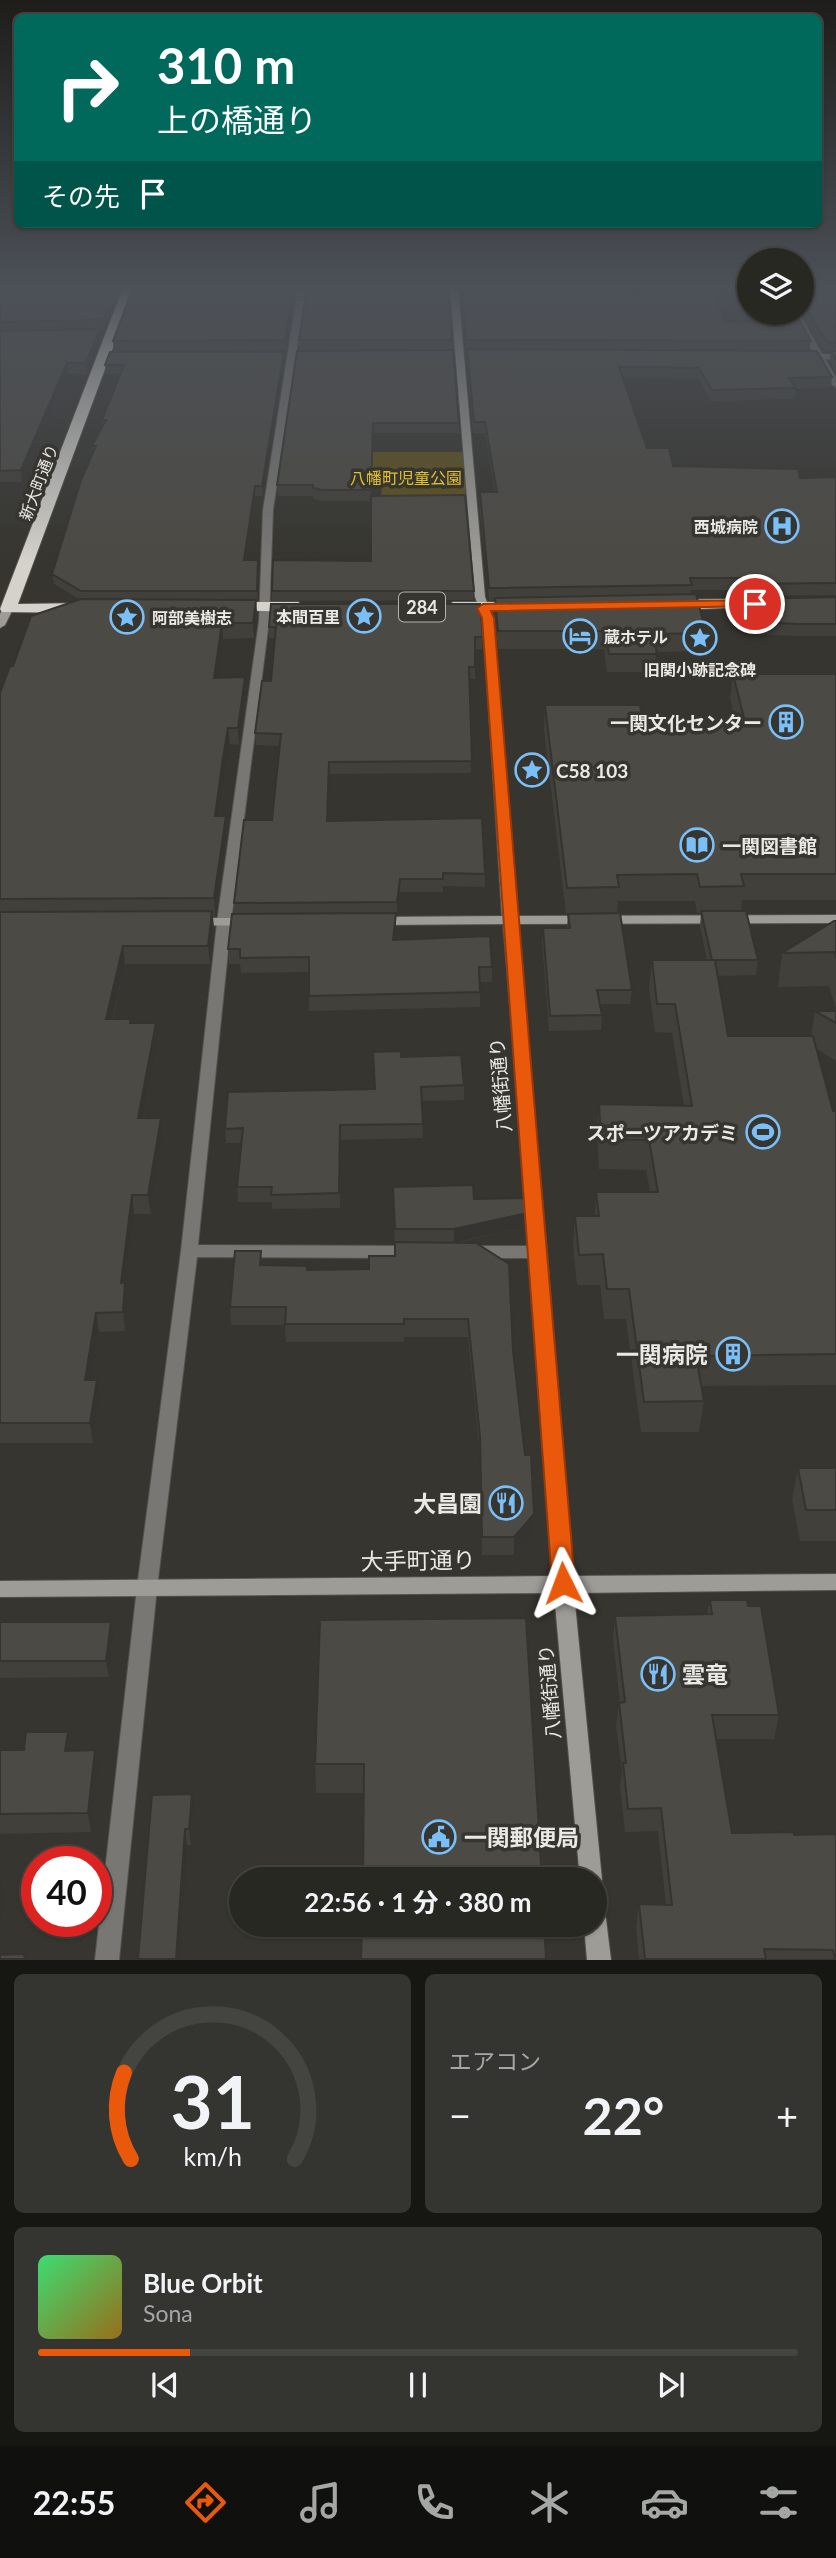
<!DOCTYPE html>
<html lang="ja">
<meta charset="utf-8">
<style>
:root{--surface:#282823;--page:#343430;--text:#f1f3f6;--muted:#a5a6a6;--line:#444441;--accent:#ea580c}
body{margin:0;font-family:Lato,"Noto Sans JP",sans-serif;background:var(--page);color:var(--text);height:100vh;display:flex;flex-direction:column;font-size:26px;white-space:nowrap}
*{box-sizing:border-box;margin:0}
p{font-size:23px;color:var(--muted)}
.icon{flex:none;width:38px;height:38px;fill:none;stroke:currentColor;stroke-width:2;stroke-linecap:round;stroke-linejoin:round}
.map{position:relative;height:1960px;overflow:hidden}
.details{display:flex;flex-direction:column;gap:14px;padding:14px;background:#161613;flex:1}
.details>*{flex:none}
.guide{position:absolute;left:14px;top:14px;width:808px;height:214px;border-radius:10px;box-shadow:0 2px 5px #0004,0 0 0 2px var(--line);background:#00695c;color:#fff;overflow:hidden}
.controls{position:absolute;left:737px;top:248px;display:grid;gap:14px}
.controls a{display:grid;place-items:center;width:77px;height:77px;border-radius:50%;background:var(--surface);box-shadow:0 2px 5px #0004,0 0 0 2px var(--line);font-size:35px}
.speed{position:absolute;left:21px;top:1846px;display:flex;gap:14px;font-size:35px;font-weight:700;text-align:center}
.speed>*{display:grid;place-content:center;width:91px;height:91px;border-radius:50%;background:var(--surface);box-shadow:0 2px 5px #0004,0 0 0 2px var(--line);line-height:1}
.speed .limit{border:10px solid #d22;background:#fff;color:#111}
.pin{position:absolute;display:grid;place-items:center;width:60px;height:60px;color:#fff;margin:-30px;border:4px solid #fff;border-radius:50%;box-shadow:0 2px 7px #0007}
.me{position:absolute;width:77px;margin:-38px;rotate:357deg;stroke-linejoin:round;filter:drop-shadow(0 0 5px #0008)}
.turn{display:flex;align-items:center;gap:24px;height:147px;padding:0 28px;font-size:32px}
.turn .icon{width:91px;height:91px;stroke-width:2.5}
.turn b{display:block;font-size:49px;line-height:60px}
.then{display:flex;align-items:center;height:66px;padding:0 28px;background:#0003;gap:14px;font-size:26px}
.big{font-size:52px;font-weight:700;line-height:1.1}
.details .card{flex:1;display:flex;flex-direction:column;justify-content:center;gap:10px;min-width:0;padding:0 24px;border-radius:10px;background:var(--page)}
.details .dial{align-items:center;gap:0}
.dial svg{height:182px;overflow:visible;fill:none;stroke:var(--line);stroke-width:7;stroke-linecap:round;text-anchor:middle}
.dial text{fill:var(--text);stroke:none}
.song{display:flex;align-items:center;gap:21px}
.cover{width:84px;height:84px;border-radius:10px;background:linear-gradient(135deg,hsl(140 70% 55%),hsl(40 70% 35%))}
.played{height:7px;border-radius:4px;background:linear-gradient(90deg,var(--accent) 20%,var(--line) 20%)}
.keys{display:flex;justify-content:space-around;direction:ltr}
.heat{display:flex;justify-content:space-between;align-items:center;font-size:38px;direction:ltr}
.details .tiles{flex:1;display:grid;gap:14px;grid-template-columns:1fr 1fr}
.card:last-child{grid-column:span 2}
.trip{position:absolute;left:229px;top:1867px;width:378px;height:70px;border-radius:35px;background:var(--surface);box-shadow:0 2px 5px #0004,0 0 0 2px var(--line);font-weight:700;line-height:70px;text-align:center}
.tab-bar{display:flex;height:112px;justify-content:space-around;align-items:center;background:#10100e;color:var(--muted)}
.tab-bar .icon{width:49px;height:49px}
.tab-bar .current{color:var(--accent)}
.tab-bar b{font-size:32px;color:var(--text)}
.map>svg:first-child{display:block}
.green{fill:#5f511b}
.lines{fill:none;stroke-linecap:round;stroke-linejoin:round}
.street-casing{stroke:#53524c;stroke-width:2}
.secondary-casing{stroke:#53524c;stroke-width:2}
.highway-casing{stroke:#53524c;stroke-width:2}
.street{fill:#787774;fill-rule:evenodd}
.secondary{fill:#9d9c97;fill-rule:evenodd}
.highway{fill:#d4d2cb;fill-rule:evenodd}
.wall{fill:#41403a}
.shaded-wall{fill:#353430}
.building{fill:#4c4a44;stroke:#353430;stroke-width:2}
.route{fill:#ea580c;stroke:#983908;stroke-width:2}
.labels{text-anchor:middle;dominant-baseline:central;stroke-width:7;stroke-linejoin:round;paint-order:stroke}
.far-park-label{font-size:16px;fill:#e2c02a;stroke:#36352f}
.far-street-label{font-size:16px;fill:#eae9e5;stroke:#36352f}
.far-poi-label{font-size:16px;font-weight:bold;fill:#eae9e5;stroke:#36352f;text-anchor:end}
.shield{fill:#36352f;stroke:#b4b3ae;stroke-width:2}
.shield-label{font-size:18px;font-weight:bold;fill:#eae9e5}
.poi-label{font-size:19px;font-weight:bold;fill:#eae9e5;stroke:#36352f;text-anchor:end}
.street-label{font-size:19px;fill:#eae9e5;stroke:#36352f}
.near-poi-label{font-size:23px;font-weight:bold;fill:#eae9e5;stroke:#36352f;text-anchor:end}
.near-street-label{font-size:23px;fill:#eae9e5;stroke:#36352f}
</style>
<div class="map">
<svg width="836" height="1960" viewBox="0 0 836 1960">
<rect width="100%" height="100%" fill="#36352f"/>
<!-- green -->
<path class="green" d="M294,452H464L466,500H381L382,479L290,478Z"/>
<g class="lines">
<defs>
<path id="street" d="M298,288H306L273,510L269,621L231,922L198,1245L411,1246L417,1248L419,1252L417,1256L411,1258L197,1257L157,1588L119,1960H95L137,1588L181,1251L217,922L259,621L263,510Z
M791,313H799L822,354L836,355V359H825L836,378V387L832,385L817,359L802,358L798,356L802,354H814Z
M474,1246H539L545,1248L547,1252L545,1256L539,1258H474L468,1256L466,1252L468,1248Z"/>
<path id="secondary" d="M450,288H458L485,597L493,618L515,916L836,915V923L516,924L547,1252L572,1576L836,1574V1590L574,1593L602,1880L599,1888L595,1889V1880H580L554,1593L0,1597V1581L553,1576L531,1252L503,924L379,925L372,921L379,917L502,916L483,618L475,597Z
M8,606L13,609L5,625L0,628V614L4,607Z
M194,918H251L258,922L251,926L189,925L187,922L189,919Z
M595,1908L603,1911L606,1919L611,1960H587L584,1925H595Z"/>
<path id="highway" d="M123,288H135L18,604L85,603L93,608L85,613L2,612L0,609Z
M774,598L780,600L782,603L780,606L670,610L662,605L670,600Z
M229,602H298L306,607L298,612L223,610L221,607L223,604Z
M453,602H522L530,607L522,612L447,610L445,607Z"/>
</defs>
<!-- street casing -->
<use href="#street" class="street-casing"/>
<!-- secondary casing -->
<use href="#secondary" class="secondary-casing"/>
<!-- highway casing -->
<use href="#highway" class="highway-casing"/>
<!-- street -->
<use href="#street" class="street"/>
<!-- secondary -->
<use href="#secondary" class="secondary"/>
<!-- highway -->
<use href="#highway" class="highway"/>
</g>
<!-- wall -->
<path class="wall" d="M0,288H122L104,330H100L101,339L87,374H68L22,482H0Z
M295,288L286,350L114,351L113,341Z
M461,288H627V293L637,296V288H714L724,322L777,323L773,313H795L811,341L809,351L832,377L831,387L796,389L794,399L711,401L698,379L623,378L647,448L673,466L800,478L836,477V595L743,596L741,590H691V595L706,633L704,651L656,652L655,672H607L604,649H498L495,615V600H489L479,503L480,492H495L485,433H473L467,360V350H466Z
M802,288H836V373L830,362L831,352L825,351L801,313Z
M299,340H452V350H299Z
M297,351L459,423V433H373L371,496L474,591L473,600L272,601V591L371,561V501H322L313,499V496H278L277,485Z
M284,361L263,496H255L246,560H258L257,601H256L257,615L254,638L223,639L217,678L245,677L246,693L239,745L230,744L219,816H226L227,833L215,916H213L214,929L210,964H125L113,1019H131V1023H156L158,1042L144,1118H161L163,1137L151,1214H134L126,1283L128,1302L125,1331L99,1332L91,1380H97L100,1399L93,1443H0V693L13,666L80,600L54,584L52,574L93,452L92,446L103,426L102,420L121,374H106L105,365Z
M836,597V636H796L754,634L747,611L749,599Z
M269,627L483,637L482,649H475V679H469L471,773L329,774L328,821L485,874V887L443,886V892H400L397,915H396L395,940L492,967V982H480V1007L309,1011V972L241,973L240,964H229L228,949L234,914V903L272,820L280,746L256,745L255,733L271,681L275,638H269Z
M733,674H836V900H742L741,911L758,960L756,975L718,976L728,1036H811L815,1011H836V1061L817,1049L833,1111H836V1385L701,1386L704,1401L699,1432H641L626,1319H604L600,1285H577L573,1246L575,1216H595L596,1192H650L646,1170L599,1169L597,1134L599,1104L684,1106L672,1033L655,1032L649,988L652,960H707L700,926L701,913H697L695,901H618L617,913L632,990L630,1004H600L602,1015L601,1030L549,1031L542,942L543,928H567L568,914H566L544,730L545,705L644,726H737L730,699Z
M836,921V1009L829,986L778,987L782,953Z
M401,1057L464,1085V1100L422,1101L423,1138L340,1140V1208L272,1209V1202H238L237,1187L241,1143H226L225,1129L374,1089Z
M393,1187L474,1199L526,1226L457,1243L513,1351L525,1455L534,1514L533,1533L514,1555H482L480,1455L468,1337H404V1342H286L285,1325H231L230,1307L262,1265L307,1270L369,1269L395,1256Z
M798,1468H836V1541H800L792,1499Z
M710,1600L748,1606L779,1715L774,1739H716L732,1833L794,1832L836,1959H639L636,1927L639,1904L666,1905L658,1831L625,1832L620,1786L622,1770L616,1726L619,1703H620L613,1639L615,1616L707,1614Z
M320,1620L542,1880L364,1793H316L315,1764Z
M0,1622L114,1638L109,1677L0,1678Z
M68,1732L71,1751L99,1770L91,1832L0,1834V1750H24Z
M152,1795L194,1810L191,1845H187Z"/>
<!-- shaded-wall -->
<path class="shaded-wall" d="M117,288H122L104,330L103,320Z
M293,288H295L286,350L285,340Z
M100,329L101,339L87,374L86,363Z
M284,352V361L263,496L262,486Z
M67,363L68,374L22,482L21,470Z
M255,486V496L244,570V560Z
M256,600L257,615L254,638L253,623Z
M222,623L223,639L215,694L214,678Z
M245,677L246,693L239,745L238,728Z
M228,728L230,744L216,833L215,816Z
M226,816L227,833L215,916L214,898Z
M400,879V892L397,915V902Z
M212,911L214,929L210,964L208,946Z
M396,913V928L393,955V940Z
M123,946L125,964L108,1037L106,1019Z
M156,1023L158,1042L140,1137L138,1118Z
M161,1118L163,1137L151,1214L148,1195Z
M132,1195L134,1214L126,1283L128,1302L125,1331L121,1283Z
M527,1213L526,1226L454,1243V1229Z
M96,1313L99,1332L88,1399L85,1380Z
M97,1380L100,1399L93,1443L90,1423Z
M534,1514L533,1533L514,1555V1537Z
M111,1622L114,1638L109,1677L106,1661Z
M68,1732L71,1751H65Z
M95,1750L99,1770L91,1832L88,1813Z
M192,1794L194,1810L191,1845L189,1829Z
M185,1829L187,1845L179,1959H176Z
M0,1877L4,1895L0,1925Z"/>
<!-- building -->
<path class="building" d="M0,288H117L103,320L0,322Z
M133,288H293L285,340L113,341Z
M307,288H448L452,340H299Z
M462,288H627V293L638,296V288H714L724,322L782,323L778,313H795L811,341L466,340Z
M802,288H836V343L826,341L802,303Z
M100,329L86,363H67L21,470L0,471V331Z
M467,349L817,351L832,377L789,378L796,388L712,390L699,368L619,367L647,448H669L673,466L798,469L800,478L836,477V583L744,584L742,578H690L692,585L489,588L480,492H497L485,422H474Z
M453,350L459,423H373L371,490H322L313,488V485H277L297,351Z
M831,351H836V360Z
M110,352H284L262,486H255L244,560H258L257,591H81L52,574L81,480L96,446H92L106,420H102L124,365H105Z
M465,495L474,591H272L273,560L371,561V496Z
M696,594L706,633L653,634L657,654H609L605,631H498L495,598Z
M836,597V624H798L755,622L749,599Z
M81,599L256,600L253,623H222L214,678L245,677L238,728H228L223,758L215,816H226L214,898L0,899V693L10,666H13L31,616Z
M271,604H480L483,637H475V667H469L472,761L329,762L327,821L482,818L485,874L443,873V879H400L397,902L234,903L244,820H272L281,734L255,733L262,681H271L276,627H269Z
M733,674H836V874H741L744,886L700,887L697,874L617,875L619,887L567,888L545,705H640L644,726H746Z
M212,911L208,946H123L106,1019H131L130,1023H156L138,1118H161L148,1195H132L121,1283L125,1282L123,1312L96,1313L85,1380H97L90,1423H0V912Z
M701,911H746L758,960H712Z
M396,913L393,940L490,936L492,967H479L480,992L309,996V957L240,958V949H228L232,914Z
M620,913L632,990H597L602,1015L550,1016L543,928H570L568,914Z
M834,921H836V958L834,952L782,953Z
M652,960H715L728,1036H813L833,1111H836V1354L696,1356L704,1401L644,1402L629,1289H607L603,1254L579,1255L575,1216H599L596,1192H658L649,1140L601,1139L599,1104L692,1106L675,1004H657Z
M815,1011H836V1023Z
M401,1051V1057L461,1055L464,1085L421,1087L423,1124L340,1125L339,1193L271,1195L272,1187H237L243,1128L225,1129L228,1092L375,1089L373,1052Z
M473,1185L474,1199L526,1198L527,1213L454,1229H395L393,1187Z
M395,1242L476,1243L509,1264L513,1351L525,1455H531L534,1514L514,1537H482L480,1437L468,1319H404V1324H285L286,1307H230L235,1251H261L260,1265L307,1266V1270L369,1269V1256H395Z
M798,1468H836V1510H806Z
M710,1600H747L748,1606H761L779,1715H712L732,1833L794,1832V1835L836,1834V1959H835L833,1950L764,1949L766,1959H645L639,1904L672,1905L661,1808L628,1809L623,1763H626L619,1703L625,1702L615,1616L712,1614Z
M526,1618L542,1880H363L364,1764H315L320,1620Z
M0,1622H111L106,1661H0Z
M26,1732H68L65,1751L95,1750L88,1813L0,1814V1750H24Z
M192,1794L189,1829H185L176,1959H138L152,1795Z
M362,1925H544L546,1959H361Z
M24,1954L25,1959H0V1955Z"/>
<!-- sky -->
<linearGradient id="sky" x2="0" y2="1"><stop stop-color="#1e1d1a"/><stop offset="0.51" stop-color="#4c5158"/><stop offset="1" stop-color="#4c5158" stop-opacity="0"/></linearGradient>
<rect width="836" height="562" fill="url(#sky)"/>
<!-- route -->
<path class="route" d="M755,600L761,604L760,606L491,611L494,618C519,940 549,1261 575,1583L571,1589L563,1592L555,1589L552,1583C530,1261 503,940 482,618L477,608L483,604Z"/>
<!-- icons -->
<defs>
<symbol id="hospital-ring" viewBox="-11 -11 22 22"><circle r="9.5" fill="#36352f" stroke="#7abff8" stroke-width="1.5"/><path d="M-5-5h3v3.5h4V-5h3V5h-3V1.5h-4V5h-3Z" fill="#7abff8"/></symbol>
<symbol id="sight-ring" viewBox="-11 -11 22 22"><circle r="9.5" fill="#36352f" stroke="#7abff8" stroke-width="1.5"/><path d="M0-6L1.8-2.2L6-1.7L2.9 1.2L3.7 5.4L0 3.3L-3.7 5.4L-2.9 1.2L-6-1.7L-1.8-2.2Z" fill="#7abff8"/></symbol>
<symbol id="hotel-ring" viewBox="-11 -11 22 22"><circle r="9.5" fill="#36352f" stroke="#7abff8" stroke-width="1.5"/><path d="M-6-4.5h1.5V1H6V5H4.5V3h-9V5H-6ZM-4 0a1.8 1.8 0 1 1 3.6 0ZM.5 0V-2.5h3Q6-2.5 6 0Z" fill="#7abff8"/></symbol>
<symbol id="building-ring" viewBox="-11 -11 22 22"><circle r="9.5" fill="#36352f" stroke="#7abff8" stroke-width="1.5"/><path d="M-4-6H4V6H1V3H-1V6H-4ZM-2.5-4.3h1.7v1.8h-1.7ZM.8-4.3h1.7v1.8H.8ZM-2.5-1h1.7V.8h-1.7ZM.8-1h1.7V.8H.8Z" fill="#7abff8"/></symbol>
<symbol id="library-ring" viewBox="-11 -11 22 22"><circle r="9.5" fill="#36352f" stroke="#7abff8" stroke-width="1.5"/><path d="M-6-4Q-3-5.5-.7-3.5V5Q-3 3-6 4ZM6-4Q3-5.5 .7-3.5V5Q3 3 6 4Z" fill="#7abff8"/></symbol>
<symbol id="stadium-ring" viewBox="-11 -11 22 22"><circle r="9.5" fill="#36352f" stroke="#7abff8" stroke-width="1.5"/><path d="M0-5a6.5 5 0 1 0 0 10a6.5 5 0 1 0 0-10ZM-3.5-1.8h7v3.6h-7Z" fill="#7abff8"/></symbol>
<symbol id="restaurant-ring" viewBox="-11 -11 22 22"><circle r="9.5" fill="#36352f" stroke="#7abff8" stroke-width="1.5"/><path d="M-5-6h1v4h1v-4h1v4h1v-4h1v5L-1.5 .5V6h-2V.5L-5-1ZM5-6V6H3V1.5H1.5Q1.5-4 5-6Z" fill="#7abff8"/></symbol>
<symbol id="civic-ring" viewBox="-11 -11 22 22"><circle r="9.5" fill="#36352f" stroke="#7abff8" stroke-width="1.5"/><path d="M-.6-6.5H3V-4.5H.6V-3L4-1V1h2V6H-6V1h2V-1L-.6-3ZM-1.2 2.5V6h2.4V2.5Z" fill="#7abff8"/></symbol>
</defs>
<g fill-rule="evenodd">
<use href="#hospital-ring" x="763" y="507" width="38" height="38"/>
<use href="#sight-ring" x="345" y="597" width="38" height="38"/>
<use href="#sight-ring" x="108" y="598" width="38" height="38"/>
<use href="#hotel-ring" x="561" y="617" width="38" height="38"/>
<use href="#sight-ring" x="681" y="619" width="38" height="38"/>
<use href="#building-ring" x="767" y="703" width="38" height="38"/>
<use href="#sight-ring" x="513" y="751" width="38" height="38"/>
<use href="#library-ring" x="678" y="826" width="38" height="38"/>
<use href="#stadium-ring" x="744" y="1113" width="38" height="38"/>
<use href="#building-ring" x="714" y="1335" width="38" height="38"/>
<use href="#restaurant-ring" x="487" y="1484" width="38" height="38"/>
<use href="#restaurant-ring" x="639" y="1655" width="38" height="38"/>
<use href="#civic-ring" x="420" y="1818" width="38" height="38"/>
</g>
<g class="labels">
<!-- far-park labels -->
<g class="far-park-label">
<text x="406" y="477">八幡町児童公園</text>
</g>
<!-- far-street labels -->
<g class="far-street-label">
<text transform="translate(38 482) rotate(-69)">新大町通り</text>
</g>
<!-- far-poi labels -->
<g class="far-poi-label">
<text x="758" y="526">西城病院</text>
<text x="340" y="616">本間百里</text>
<text x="152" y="617" text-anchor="start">阿部美樹志</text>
<text x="604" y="636" text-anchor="start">蔵ホテル</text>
<text x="700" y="669" text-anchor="middle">旧関小跡記念碑</text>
</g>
<!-- shield labels -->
<rect class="shield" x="399" y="592.5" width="46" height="29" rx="5"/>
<g class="shield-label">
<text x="422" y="607">284</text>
</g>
<!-- poi labels -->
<g class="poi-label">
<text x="762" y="722">一関文化センター</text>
<text x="556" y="770" text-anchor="start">C58 103</text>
<text x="722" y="845" text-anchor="start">一関図書館</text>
<text x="738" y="1132">スポーツアカデミ</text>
</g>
<!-- street labels -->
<g class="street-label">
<text transform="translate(500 1085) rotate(-95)">八幡街通り</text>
<text transform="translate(549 1692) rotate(-95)">八幡街通り</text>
</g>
<!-- near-poi labels -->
<g class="near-poi-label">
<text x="708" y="1354">一関病院</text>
<text x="482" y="1503">大昌園</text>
<text x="682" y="1674" text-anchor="start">雲竜</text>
<text x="464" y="1837" text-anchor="start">一関郵便局</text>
</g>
<!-- near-street labels -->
<g class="near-street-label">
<text transform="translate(418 1560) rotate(-1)">大手町通り</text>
</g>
</g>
</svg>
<div class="controls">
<a><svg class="icon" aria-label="layers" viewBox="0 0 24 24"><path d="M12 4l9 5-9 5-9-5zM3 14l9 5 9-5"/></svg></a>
</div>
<div class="speed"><div class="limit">40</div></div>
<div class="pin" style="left:755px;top:604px;background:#d93025"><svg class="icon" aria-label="arrive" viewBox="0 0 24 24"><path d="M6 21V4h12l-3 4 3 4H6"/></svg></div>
<svg class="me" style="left:563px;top:1583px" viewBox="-20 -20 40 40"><path d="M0-17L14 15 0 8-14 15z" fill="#ea580c" stroke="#fff" stroke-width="4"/></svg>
<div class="trip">22:56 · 1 分 · 380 m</div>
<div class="guide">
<div class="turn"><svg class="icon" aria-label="right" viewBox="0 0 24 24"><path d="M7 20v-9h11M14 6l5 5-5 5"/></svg><div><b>310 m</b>上の橋通り</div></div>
<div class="then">その先<svg class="icon" aria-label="arrive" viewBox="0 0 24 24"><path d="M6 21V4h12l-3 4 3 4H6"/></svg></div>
</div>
</div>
<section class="details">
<div class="tiles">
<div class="card dial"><svg viewBox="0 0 100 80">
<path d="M14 69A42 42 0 1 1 86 69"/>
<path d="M14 69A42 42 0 0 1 11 31" stroke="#ea580c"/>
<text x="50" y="56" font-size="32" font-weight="700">31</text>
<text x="50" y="72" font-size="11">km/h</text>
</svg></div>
<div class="card"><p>エアコン</p>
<div class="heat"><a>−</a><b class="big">22°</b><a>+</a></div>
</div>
<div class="card">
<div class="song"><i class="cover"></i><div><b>Blue Orbit</b><p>Sona</p></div></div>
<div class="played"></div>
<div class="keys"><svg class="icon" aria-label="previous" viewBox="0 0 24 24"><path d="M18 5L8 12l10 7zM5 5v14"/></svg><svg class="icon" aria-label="pause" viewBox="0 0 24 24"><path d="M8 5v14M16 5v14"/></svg><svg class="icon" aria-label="next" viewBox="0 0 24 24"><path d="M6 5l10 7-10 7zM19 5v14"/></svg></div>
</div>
</div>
</section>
<nav class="tab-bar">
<b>22:55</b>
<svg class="icon current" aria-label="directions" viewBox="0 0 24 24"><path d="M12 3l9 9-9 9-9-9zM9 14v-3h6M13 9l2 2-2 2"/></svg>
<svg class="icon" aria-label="music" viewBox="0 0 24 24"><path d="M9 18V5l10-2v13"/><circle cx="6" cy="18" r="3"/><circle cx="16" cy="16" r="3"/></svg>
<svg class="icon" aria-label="phone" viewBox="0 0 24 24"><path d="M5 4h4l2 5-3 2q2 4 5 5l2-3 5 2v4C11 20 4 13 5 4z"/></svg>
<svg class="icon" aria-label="climate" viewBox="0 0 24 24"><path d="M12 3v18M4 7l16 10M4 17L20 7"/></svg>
<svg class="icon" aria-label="car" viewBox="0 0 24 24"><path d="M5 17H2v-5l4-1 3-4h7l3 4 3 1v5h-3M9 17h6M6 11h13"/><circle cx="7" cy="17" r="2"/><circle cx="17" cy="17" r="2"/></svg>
<svg class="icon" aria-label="filters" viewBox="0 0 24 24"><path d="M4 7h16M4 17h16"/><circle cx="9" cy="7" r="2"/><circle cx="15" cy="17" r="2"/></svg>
</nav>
